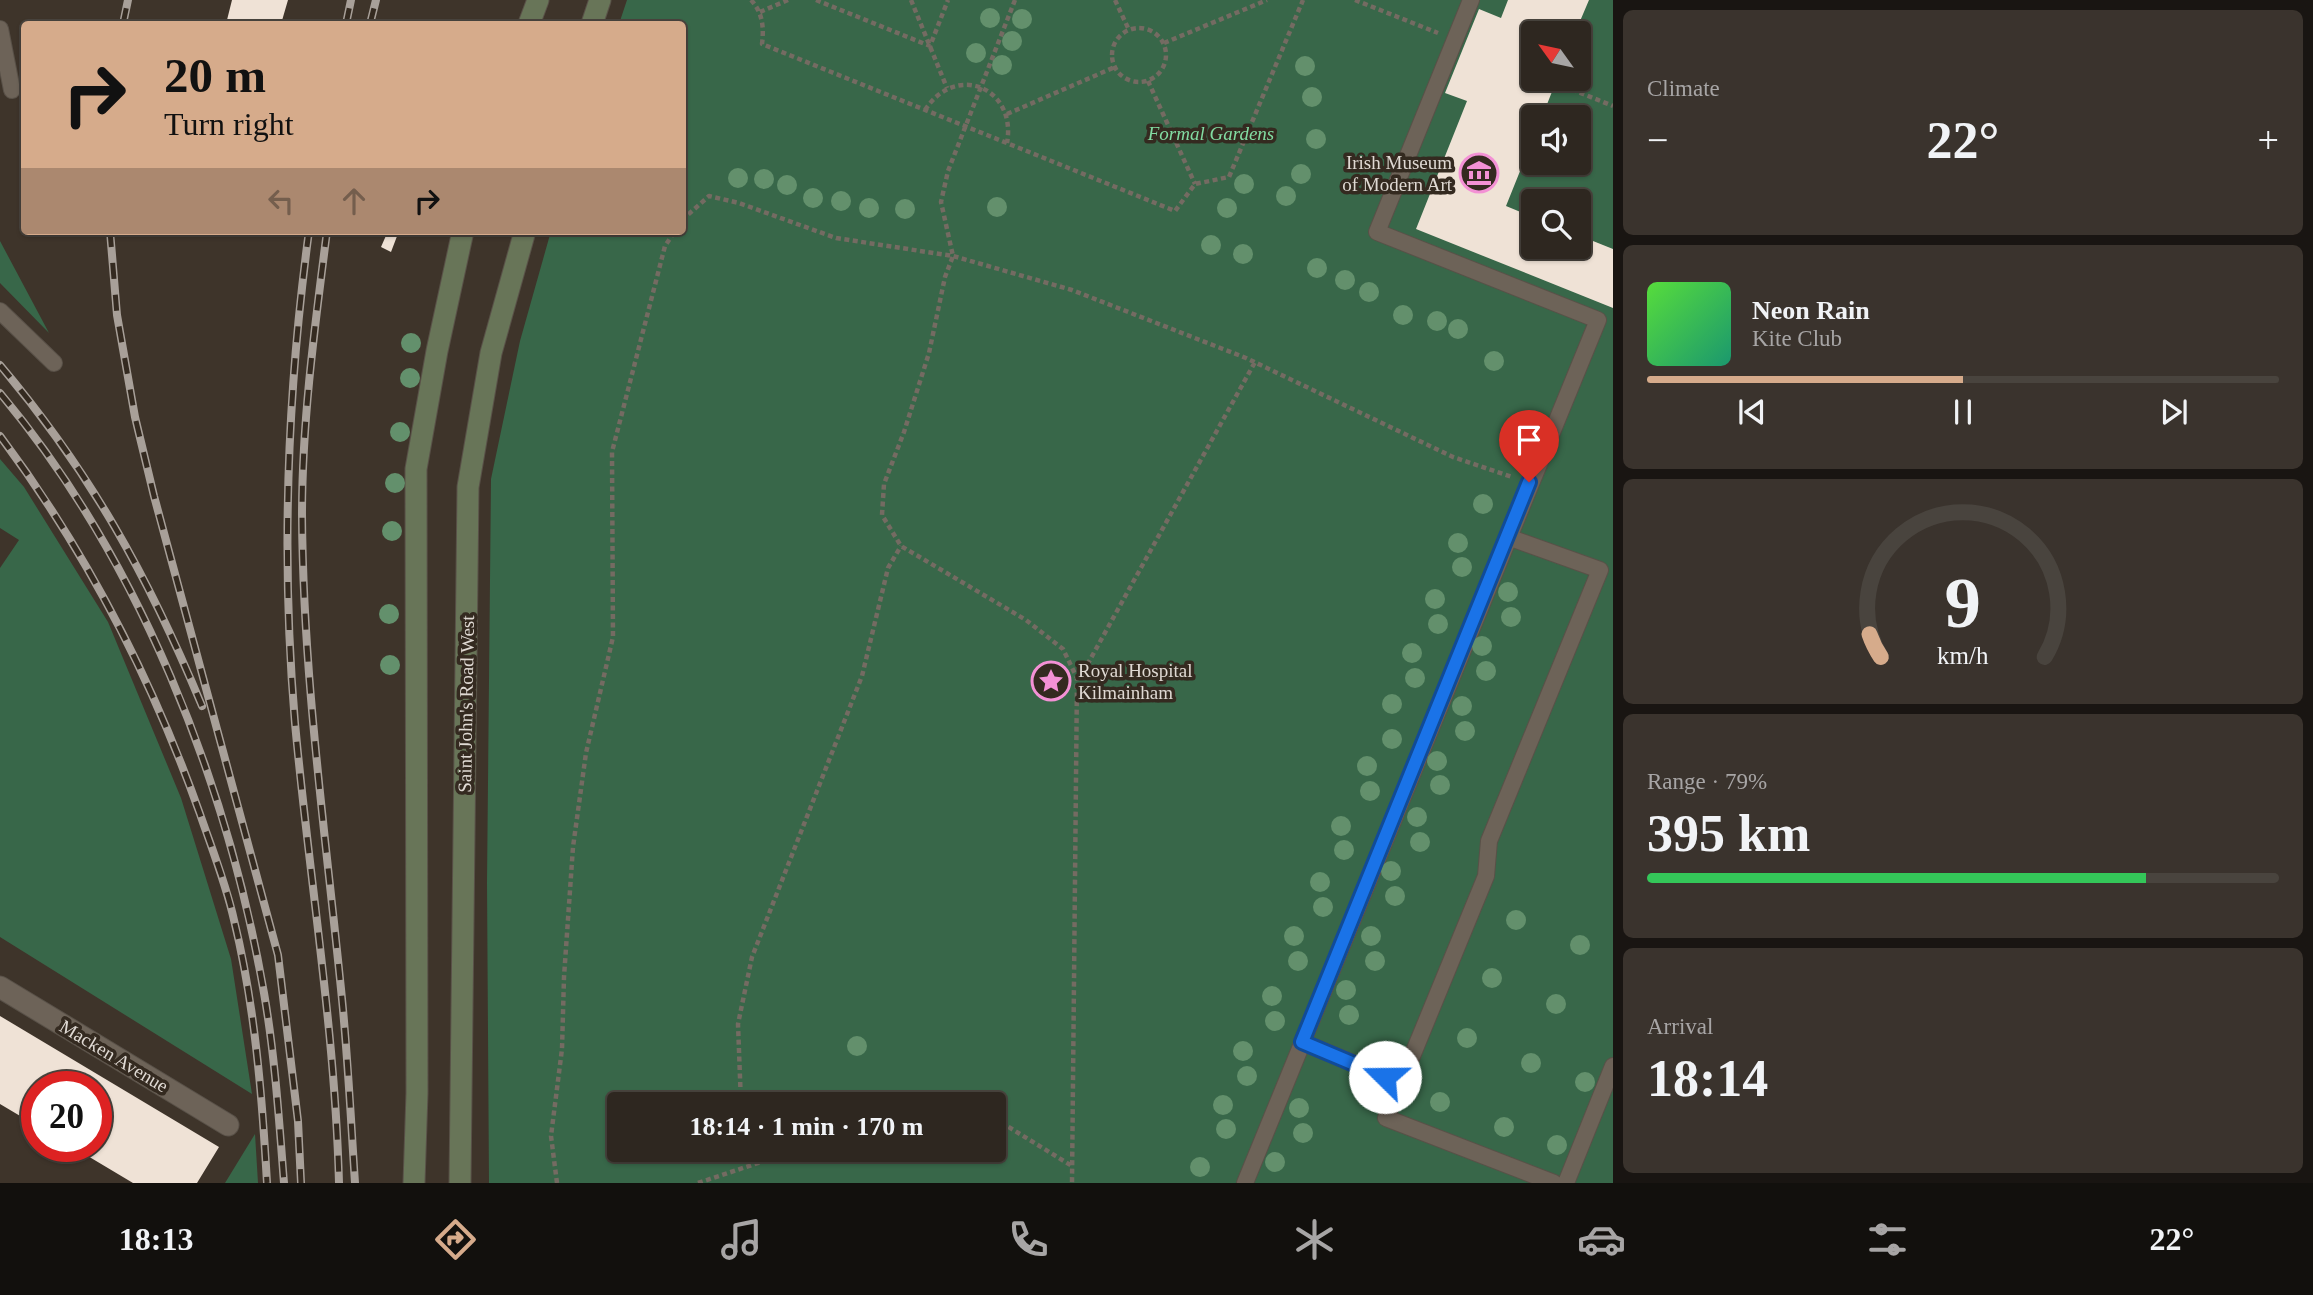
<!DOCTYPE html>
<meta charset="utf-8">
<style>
:root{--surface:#2e2720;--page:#3a332d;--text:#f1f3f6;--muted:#a7a5a5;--line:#49443e;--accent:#d6ab8b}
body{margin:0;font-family:"Times New Roman",serif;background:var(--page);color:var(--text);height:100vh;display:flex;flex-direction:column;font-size:26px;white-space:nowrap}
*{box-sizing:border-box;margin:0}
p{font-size:23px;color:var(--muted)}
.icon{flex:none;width:38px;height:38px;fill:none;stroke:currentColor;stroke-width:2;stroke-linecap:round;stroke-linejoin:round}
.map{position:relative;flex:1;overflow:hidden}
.sheet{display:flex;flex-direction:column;gap:10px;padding:10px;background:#191512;width:700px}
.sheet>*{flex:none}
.hud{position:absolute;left:21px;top:21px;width:665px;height:214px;border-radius:7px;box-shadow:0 2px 5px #0004,0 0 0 2px var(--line);background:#d6ab8b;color:#111;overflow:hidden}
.needle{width:46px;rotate:303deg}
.fabs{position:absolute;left:1521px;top:21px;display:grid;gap:14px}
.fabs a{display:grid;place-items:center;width:70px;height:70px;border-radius:7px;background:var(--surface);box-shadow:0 2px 5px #0004,0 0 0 2px var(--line);font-size:35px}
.speed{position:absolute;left:21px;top:1071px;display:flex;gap:14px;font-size:35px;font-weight:700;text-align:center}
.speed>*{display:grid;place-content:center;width:91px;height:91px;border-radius:50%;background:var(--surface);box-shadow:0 2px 5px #0004,0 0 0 2px var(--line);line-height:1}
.speed .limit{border:10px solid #d22;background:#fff;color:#111}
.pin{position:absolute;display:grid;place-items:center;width:60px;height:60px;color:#fff;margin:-72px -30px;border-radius:50% 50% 50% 0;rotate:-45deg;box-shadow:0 0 7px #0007}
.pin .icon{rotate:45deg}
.me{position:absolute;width:77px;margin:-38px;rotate:292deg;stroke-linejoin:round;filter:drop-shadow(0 0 5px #0008)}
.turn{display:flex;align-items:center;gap:24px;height:147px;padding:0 28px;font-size:32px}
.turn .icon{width:91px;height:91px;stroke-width:2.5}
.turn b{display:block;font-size:49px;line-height:60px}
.lanes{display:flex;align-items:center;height:66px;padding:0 28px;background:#0003;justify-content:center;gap:35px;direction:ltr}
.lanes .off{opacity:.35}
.big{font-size:52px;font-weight:800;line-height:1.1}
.sheet .card{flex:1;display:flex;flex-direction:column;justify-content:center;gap:10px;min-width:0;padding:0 24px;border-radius:10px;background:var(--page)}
.sheet .dial{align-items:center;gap:0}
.dial svg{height:182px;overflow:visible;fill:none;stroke:var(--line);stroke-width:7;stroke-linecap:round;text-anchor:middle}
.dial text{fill:var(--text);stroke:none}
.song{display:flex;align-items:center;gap:21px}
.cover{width:84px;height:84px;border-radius:10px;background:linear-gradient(135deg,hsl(110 70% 55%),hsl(160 70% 35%))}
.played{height:7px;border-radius:4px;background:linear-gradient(90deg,var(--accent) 50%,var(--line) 50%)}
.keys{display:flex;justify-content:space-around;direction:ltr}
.heat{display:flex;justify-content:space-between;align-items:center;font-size:38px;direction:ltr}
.charge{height:10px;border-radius:5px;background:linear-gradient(90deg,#34c759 79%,var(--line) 0)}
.trip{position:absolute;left:607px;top:1092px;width:399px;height:70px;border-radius:7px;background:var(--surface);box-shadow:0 2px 5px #0004,0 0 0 2px var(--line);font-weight:800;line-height:70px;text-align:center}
.tabs{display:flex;height:112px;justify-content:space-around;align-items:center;background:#12100d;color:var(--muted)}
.tabs .icon{width:49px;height:49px}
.tabs .current{color:var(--accent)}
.tabs b{font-size:32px;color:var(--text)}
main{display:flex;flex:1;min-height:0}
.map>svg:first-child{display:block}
.green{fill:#386749;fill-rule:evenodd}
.building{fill:#efe2d6}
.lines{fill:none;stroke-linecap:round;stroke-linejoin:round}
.lane-casing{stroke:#595148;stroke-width:18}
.street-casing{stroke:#595148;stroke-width:23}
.secondary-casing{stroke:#595148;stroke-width:23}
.path{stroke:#746b62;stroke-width:4.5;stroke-dasharray:5 3.5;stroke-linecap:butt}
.lane{stroke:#6d6358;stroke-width:16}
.street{stroke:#6d6358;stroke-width:21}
.secondary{stroke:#687558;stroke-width:21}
.rail-casing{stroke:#a8a099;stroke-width:8}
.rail{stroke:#342a20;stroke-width:5;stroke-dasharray:16;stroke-linecap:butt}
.tree{fill:#63906c}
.route-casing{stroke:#114b97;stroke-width:18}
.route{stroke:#1a73e8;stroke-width:12}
.labels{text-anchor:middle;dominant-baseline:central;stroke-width:7;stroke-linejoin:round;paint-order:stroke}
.park-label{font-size:19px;font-style:italic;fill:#82dca2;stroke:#342a20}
.poi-label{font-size:19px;fill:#dfd9d3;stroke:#342a20;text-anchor:end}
.street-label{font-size:19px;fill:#dfd9d3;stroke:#342a20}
</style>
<main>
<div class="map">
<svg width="1613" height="1183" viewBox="0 0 1613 1183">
<rect width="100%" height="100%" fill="#3e342a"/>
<!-- green -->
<path class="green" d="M627,0H1613V1183H489L487,883L491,479L520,341L551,231H682V24H619ZM1533,33H1578V79H1533ZM1533,117H1578V163H1533ZM1533,201H1578V247H1533ZM620,1104H994V1150H620Z
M0,241L49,333L0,283Z
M0,459L24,487L108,622L181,798L231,959L252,1094L0,937V568L19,540L0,528Z
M255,1134L258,1183H225Z"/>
<!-- building -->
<path class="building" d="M232,0H288L281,24H226Z
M1508,0H1589L1575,33H1533V79H1557L1542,117H1533V139L1506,206L1533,217V247H1578V235L1613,249V308L1416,229L1467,101L1445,93L1479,9L1501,18Z
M388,231H399L391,252L381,247Z
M0,1016L219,1147L197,1183H133L71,1146H96V1087H37V1126L0,1104Z"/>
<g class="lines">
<defs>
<path id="lane" d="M0,29L12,90
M0,311L54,363
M1302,1042L1401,1083L1386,1118L1554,1183
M1401,1083L1486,876L1489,841L1600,570L1508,537
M1245,1183L1598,320L1377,232L1471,0
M1566,1183L1613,1066"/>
<path id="street" d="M0,987L228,1125"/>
<path id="secondary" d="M529,24L538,0
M592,24L600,0
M414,1183L417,1093L416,469L437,351L463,231
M460,1183L468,487L491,353L525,231"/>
</defs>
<!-- lane casing -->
<use href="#lane" class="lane-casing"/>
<!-- street casing -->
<use href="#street" class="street-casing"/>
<!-- secondary casing -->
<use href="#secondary" class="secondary-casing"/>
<!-- path -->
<path class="path" d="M751,0C763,13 764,28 762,44L1175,211L1195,184L1229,177L1303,0
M816,0L930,46L948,0
M911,0L947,88
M1015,0L948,171L941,202L953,256L945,277L929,353L904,432L884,484L882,515L901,546L1026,620L1063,649L1077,678L1072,1183
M1115,0L1129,30
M1355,0L1438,33
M760,12L788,0
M1112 55a27 27 0 1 1 54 0a27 27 0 1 1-54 0Z
M1164,43L1267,0
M1148,81L1195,184
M1556,83L1613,106
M925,110C956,62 1017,88 1007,143
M1007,114L1115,67
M682,220L709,196L739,203L836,238L953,256L1072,290L1246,358L1453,457L1512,477
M1077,678L1086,667L1255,362
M741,1104L738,1024L752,957L862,676L888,568L901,546
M908,1104L920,1097L953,1093L972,1104
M994,1118L1072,1166
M557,1183L551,1136L562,1049L564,977L573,847L586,753L613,637L612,452L665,246L675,231
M698,1183L797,1150"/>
<!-- lane -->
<use href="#lane" class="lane"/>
<!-- street -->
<use href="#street" class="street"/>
<!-- secondary -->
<use href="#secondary" class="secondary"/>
<defs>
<path id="rail" d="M123,24L128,0
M346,24L351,0
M370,24L376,0
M110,231L117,315L135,417L154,496L278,955L298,1121L301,1183
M309,231C287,394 281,559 295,723C309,877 335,1029 339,1183
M327,231C315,325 302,420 302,515C303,678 326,837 342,999C348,1060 351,1122 355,1183
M0,365C91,473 148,576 202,706
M0,393C139,559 227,781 264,993C275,1056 279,1120 284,1183
M0,436C86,551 152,679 200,814C212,849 226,884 234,920C255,1006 262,1095 267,1183"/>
</defs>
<!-- rail casing -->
<use href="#rail" class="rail-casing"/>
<!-- rail -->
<use href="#rail" class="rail"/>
</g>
<!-- trees -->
<g class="tree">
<circle cx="990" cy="18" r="10"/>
<circle cx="1022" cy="19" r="10"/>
<circle cx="1012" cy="41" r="10"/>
<circle cx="976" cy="53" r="10"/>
<circle cx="1002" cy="65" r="10"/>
<circle cx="1305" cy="66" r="10"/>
<circle cx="1312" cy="97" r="10"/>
<circle cx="1316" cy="139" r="10"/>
<circle cx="1301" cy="174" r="10"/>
<circle cx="738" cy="178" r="10"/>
<circle cx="764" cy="179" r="10"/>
<circle cx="1244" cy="184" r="10"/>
<circle cx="787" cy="185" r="10"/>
<circle cx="1286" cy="196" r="10"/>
<circle cx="813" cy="198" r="10"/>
<circle cx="841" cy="201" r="10"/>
<circle cx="997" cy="207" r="10"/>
<circle cx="869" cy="208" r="10"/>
<circle cx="1227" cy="208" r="10"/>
<circle cx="905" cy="209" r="10"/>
<circle cx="1211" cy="245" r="10"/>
<circle cx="1243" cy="254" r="10"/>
<circle cx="1317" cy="268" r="10"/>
<circle cx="1345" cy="280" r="10"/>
<circle cx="1369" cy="292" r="10"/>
<circle cx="1403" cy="315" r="10"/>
<circle cx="1437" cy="321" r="10"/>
<circle cx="1458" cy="329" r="10"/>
<circle cx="411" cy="343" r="10"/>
<circle cx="1494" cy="361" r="10"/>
<circle cx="410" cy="378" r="10"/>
<circle cx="400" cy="432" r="10"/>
<circle cx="395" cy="483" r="10"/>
<circle cx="1483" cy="504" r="10"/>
<circle cx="392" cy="531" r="10"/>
<circle cx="1458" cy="543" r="10"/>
<circle cx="1462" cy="567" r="10"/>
<circle cx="1508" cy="592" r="10"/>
<circle cx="1435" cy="599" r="10"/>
<circle cx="389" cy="614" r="10"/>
<circle cx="1511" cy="617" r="10"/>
<circle cx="1438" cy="624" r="10"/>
<circle cx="1482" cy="646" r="10"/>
<circle cx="1412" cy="653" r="10"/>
<circle cx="390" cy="665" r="10"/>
<circle cx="1486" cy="671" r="10"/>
<circle cx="1415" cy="678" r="10"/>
<circle cx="1392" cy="704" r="10"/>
<circle cx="1462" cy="706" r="10"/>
<circle cx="1465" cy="731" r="10"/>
<circle cx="1392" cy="739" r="10"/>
<circle cx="1437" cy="761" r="10"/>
<circle cx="1367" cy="766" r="10"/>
<circle cx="1440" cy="785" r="10"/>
<circle cx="1370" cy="791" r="10"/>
<circle cx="1417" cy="817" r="10"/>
<circle cx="1341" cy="826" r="10"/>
<circle cx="1420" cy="842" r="10"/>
<circle cx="1344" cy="850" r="10"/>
<circle cx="1391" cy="871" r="10"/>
<circle cx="1320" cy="882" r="10"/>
<circle cx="1395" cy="896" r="10"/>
<circle cx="1323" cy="907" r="10"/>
<circle cx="1516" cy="920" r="10"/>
<circle cx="1294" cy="936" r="10"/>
<circle cx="1371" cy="936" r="10"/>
<circle cx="1580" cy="945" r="10"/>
<circle cx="1298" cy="961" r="10"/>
<circle cx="1375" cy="961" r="10"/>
<circle cx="1492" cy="978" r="10"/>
<circle cx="1346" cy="990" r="10"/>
<circle cx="1272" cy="996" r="10"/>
<circle cx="1556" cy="1004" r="10"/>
<circle cx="1349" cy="1015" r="10"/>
<circle cx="1275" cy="1021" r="10"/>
<circle cx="1467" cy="1038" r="10"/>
<circle cx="857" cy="1046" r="10"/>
<circle cx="1243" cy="1051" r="10"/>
<circle cx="1531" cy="1063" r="10"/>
<circle cx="1247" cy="1076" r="10"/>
<circle cx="1585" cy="1082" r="10"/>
<circle cx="1440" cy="1102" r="10"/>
<circle cx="1223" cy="1105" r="10"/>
<circle cx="1299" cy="1108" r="10"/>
<circle cx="1504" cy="1127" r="10"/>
<circle cx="1226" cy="1129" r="10"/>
<circle cx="1303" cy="1133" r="10"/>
<circle cx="1557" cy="1145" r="10"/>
<circle cx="1275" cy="1162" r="10"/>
<circle cx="1200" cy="1167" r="10"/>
</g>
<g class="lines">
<defs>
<path id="route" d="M1385,1077L1302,1042L1529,482"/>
</defs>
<!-- route casing -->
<use href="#route" class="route-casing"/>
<!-- route -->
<use href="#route" class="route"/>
</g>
<!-- icons -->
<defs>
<symbol id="museum-ring" viewBox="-11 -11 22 22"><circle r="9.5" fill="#342a20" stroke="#f391d5" stroke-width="1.5"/><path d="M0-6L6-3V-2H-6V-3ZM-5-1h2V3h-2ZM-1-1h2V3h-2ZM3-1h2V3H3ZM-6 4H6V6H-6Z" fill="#f391d5"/></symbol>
<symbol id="sight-ring" viewBox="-11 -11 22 22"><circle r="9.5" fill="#342a20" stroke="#f391d5" stroke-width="1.5"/><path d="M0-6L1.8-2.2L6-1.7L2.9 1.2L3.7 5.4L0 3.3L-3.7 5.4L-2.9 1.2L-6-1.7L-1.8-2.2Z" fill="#f391d5"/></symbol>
</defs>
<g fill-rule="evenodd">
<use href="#museum-ring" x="1457" y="151" width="44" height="44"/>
<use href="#sight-ring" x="1029" y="659" width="44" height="44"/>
</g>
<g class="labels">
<!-- park labels -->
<g class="park-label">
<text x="1211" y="133">Formal Gardens</text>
</g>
<!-- poi labels -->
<g class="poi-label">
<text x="1452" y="162">Irish Museum<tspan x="1452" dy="22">of Modern Art</tspan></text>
<text x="1078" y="670" text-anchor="start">Royal Hospital<tspan x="1078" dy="22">Kilmainham</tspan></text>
</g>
<!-- street labels -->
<g class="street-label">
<text transform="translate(466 704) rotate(-89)">Saint John's Road West</text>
<text transform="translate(114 1056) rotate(31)">Macken Avenue</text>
</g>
</g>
</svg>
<div class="fabs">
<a><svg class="needle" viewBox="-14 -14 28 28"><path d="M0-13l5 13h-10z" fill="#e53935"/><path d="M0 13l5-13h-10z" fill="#a7a5a5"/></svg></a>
<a><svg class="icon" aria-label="sound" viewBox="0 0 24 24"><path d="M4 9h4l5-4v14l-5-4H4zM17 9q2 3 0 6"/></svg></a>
<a><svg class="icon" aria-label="search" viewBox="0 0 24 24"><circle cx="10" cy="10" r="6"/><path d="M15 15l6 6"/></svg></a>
</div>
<div class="speed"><div class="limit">20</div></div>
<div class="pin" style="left:1529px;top:482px;background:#d93025"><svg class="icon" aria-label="arrive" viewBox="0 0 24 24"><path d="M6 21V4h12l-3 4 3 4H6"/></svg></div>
<svg class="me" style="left:1385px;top:1077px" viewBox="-20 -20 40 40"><circle r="19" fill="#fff"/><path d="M0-13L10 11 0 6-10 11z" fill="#1a73e8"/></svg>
<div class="trip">18:14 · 1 min · 170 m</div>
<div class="hud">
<div class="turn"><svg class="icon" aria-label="right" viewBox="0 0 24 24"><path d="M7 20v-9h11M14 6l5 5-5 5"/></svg><div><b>20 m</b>Turn right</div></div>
<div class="lanes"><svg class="icon off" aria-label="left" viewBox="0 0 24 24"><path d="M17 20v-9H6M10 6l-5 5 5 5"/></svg><svg class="icon off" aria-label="ahead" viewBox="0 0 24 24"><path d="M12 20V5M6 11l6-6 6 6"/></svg><svg class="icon" aria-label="right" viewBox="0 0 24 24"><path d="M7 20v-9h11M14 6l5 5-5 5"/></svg></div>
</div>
</div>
<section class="sheet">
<div class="card"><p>Climate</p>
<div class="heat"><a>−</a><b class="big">22°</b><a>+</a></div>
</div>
<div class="card">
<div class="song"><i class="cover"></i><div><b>Neon Rain</b><p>Kite Club</p></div></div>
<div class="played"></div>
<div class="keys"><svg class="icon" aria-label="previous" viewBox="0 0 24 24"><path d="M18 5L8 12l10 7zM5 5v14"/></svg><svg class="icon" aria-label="pause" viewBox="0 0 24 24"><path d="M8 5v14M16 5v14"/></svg><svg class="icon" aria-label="next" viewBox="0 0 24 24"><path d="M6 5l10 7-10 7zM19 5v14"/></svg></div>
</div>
<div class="card dial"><svg viewBox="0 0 100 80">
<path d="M14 69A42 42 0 1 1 86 69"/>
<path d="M14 69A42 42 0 0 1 9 59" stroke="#d6ab8b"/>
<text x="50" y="56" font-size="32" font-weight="700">9</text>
<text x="50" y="72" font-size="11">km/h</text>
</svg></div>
<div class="card"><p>Range · 79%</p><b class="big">395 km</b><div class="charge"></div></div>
<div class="card"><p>Arrival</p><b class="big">18:14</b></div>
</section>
</main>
<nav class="tabs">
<b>18:13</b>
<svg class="icon current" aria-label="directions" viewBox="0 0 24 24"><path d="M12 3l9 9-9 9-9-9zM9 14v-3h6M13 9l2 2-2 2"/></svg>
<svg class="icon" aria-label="music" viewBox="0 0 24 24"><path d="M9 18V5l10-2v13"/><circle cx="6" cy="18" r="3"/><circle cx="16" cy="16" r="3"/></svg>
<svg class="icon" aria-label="phone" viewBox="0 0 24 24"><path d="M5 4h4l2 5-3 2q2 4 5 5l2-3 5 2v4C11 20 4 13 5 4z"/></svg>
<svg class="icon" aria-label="climate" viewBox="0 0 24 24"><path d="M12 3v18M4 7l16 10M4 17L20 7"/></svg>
<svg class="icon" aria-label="car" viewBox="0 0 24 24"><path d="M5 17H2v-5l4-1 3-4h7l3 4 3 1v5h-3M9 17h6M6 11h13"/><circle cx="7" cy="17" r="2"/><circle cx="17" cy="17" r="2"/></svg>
<svg class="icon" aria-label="filters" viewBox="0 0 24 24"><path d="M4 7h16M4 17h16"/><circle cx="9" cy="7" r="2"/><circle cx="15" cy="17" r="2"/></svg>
<b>22°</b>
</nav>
